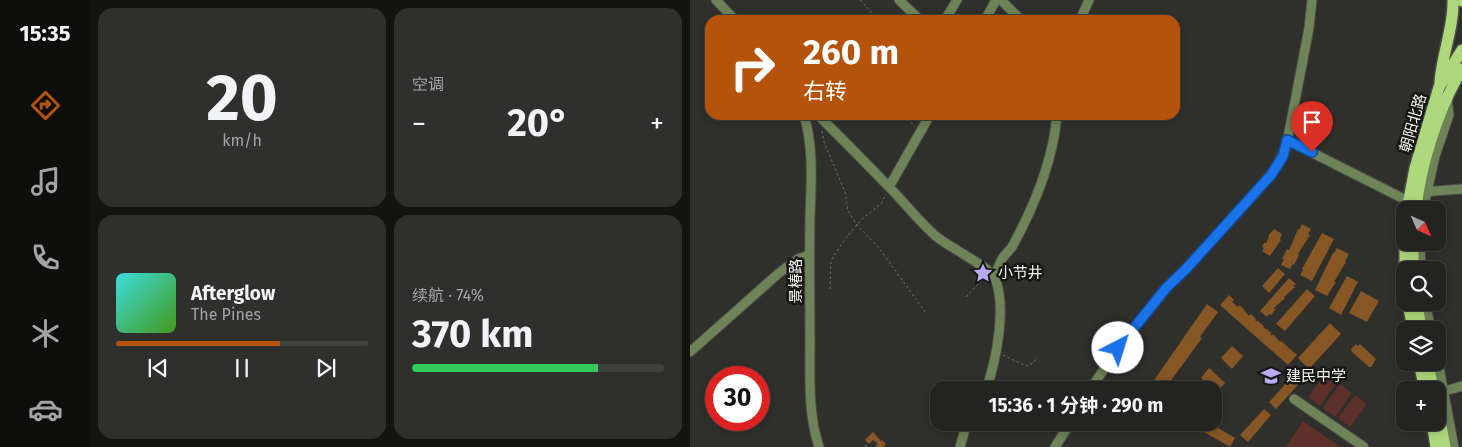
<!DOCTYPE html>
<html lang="zh">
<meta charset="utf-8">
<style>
:root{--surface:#232321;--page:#2f2f2e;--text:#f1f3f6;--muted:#a3a4a5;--line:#40403f;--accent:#b45309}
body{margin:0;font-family:"Fira Sans","Noto Sans SC",sans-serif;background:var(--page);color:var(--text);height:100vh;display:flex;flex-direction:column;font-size:19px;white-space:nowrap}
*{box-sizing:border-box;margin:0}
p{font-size:16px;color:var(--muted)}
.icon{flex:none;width:28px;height:28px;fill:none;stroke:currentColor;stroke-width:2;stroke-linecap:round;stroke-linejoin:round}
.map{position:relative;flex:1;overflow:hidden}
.sheet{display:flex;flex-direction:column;gap:8px;padding:8px;background:#131312;width:600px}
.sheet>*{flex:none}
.banner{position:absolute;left:15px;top:15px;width:475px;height:105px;border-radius:15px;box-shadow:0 2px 8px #0003,0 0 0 1px var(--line);background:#b45309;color:#fff;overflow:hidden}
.needle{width:32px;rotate:135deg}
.controls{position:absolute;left:706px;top:201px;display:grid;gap:10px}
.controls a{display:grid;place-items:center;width:50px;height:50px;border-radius:10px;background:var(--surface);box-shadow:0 2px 8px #0003,0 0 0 1px var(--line);font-size:25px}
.speed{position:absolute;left:15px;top:366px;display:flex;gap:10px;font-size:25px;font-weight:700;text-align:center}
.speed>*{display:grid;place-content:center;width:65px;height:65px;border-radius:50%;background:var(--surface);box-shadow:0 2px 8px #0003,0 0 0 1px var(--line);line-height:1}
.speed .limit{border:8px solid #d22;background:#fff;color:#111}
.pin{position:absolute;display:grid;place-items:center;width:42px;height:42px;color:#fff;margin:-51px -21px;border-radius:50% 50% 50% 0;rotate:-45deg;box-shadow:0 0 5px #0007}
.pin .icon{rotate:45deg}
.me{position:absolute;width:55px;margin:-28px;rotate:40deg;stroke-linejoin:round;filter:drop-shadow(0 0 4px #0008)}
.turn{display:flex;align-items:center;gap:18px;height:105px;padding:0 15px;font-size:22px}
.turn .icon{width:65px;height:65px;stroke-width:2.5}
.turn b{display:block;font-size:35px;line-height:42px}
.big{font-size:38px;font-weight:700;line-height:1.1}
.sheet .widget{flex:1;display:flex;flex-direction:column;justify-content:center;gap:8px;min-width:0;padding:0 18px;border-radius:15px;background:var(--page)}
.sheet .dial{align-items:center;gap:0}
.dial b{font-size:65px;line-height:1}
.song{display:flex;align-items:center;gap:15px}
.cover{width:60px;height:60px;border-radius:8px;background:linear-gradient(135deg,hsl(180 70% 55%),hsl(100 70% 35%))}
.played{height:5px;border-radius:2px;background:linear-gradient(90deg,var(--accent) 65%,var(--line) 65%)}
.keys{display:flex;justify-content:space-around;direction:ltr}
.heat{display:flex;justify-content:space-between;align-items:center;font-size:28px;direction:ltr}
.charge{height:8px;border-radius:4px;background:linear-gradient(90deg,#34c759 74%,var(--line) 0)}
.sheet .tiles{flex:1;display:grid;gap:8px;grid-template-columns:repeat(2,1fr)}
.trip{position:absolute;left:240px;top:381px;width:292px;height:50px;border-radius:15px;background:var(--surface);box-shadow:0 2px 8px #0003,0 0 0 1px var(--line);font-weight:700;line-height:50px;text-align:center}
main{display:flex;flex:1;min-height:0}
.tab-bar{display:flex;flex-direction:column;width:90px;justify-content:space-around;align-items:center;background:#0e0e0d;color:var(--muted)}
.tab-bar .icon{width:35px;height:35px}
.tab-bar .current{color:var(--accent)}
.tab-bar b{font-size:22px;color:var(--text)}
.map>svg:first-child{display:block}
.green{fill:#5d312a}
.building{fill:#865625}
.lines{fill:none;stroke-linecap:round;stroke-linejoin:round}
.minor-casing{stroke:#4b4b48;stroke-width:11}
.major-casing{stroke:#4b4b48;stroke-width:14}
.path{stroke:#6e6e6b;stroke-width:1;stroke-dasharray:2.5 2.5;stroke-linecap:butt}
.minor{stroke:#6e8358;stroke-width:9}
.major{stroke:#aed87c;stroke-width:11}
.route-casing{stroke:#114b97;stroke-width:12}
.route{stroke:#1a73e8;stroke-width:9}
.labels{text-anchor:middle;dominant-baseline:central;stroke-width:5;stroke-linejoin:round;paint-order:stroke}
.street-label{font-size:15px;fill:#f4f4f2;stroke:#171716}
.poi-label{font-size:15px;fill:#f4f4f2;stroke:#171716;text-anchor:start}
</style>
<main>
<nav class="tab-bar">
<b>15:35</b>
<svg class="icon current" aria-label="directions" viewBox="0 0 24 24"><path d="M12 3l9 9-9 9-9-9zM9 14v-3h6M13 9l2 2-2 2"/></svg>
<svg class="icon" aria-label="music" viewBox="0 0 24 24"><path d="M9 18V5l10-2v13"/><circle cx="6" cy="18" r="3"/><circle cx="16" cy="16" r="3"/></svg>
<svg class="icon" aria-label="phone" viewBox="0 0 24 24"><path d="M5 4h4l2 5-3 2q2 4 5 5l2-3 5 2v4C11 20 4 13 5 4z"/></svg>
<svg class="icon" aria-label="climate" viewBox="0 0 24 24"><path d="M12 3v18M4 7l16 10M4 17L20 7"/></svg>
<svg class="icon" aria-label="car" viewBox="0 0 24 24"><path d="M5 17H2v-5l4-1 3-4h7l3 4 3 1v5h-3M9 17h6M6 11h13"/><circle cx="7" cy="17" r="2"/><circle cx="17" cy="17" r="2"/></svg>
</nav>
<section class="sheet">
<div class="tiles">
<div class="widget dial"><b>20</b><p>km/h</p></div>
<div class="widget"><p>空调</p>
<div class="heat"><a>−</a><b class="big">20°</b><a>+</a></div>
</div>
<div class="widget">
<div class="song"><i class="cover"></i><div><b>Afterglow</b><p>The Pines</p></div></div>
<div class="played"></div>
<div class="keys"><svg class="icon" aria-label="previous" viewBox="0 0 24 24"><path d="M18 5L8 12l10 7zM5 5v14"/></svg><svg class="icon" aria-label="pause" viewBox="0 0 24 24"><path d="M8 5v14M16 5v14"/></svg><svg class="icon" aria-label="next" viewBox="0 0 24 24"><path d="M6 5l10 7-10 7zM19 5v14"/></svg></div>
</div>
<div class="widget"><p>续航 · 74%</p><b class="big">370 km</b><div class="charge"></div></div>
</div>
</section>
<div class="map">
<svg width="772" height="447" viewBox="0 0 772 447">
<rect width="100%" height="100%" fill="#2f2f2c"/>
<!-- green -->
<path class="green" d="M635,374L647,382L630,406L618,397Z
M650,384L662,393L645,417L633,408Z
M665,395L677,404L660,427L648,418Z
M613,421L651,447H596Z"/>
<!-- building -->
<path class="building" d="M612,224L621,229L618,234L620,235L608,254L609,255L604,265L603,264L600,269L591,265L594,259H592L597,249L599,250L608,229L609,230Z
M584,229L592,234L590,239L591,240L580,256L572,251L574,248L572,247L574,243H576L579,237L578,236Z
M632,233L644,239L622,281L610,275L613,270L612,269Z
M647,248L659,254L655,261L656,262L644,282H646L637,296L625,290L643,253H644Z
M588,268L595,274L579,293L572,286Z
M657,276L668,282L651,315L639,308Z
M599,278L606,284L603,286L605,287L594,297L595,298L584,308L585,310L581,315L579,314L577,317L570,311Z
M617,289L625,296L595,331L586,324Z
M671,291L689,301L677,322L659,313Z
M539,295L544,300L542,302L548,307L550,305L559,316L561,314L566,319L565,320L567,322L568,321L574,326L573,327L582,333L580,334L582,336L583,334L590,342L591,341L607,355L598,365L530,305Z
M517,304L528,312L510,337L512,338L474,390H466L460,386Z
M640,323L651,334L619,369L608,358Z
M666,344L668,346L670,344L686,359L681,367H679L662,352L661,349Z
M542,346L553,356L542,369L531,358Z
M519,368L535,383L527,392L511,378Z
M609,369L617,375L586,409L579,402Z
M574,409L581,415L558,442L550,435Z
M488,422H518L545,438L540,447L509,429L508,432L503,429L502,430L493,423L492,425Z
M183,432L191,441L192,440L196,444L193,447H186L188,444L183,440L179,444L175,440Z"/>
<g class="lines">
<defs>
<path id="minor" d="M26,0L45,20
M209,0L230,20
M311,0L331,20
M255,20L267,0
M295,20L306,0
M390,20L399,0
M114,115C124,148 121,184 120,218C119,260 120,302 120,344C120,378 118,414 129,447
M128,115C152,139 176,163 200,188C216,204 230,223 247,237C259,247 301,268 305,278C317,308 306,361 296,390
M597,140L718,201
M199,187L240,115
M732,192L772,189
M733,210L745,156L759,115L757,99
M730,242L731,270
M305,276C307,271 309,264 312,259C315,254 319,251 322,247C344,207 363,161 367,115
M735,302L741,330
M0,352L89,273L108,259L119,255
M748,362L764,447
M400,390L428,348L476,288L496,269L581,175L596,148L619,28L622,0
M748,393L772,386
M604,399L674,447
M270,447L277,422
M365,447L381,422"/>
<path id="major" d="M772,0V1
M750,82C752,54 764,27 763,0
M717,210L725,168L749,87L772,50
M726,210C730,165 749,107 772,69
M715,229V274
M723,242V270
M718,302L723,330
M727,302L731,330
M729,362L735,390
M738,362L743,390
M748,410L755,447
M742,422L746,447"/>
</defs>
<!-- minor casing -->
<use href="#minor" class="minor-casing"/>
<!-- major casing -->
<use href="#major" class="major-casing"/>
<!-- path -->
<path class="path" d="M170,0L189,20
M214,115L225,127
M132,131L134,142L155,192L158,211L167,225L189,248L236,313
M140,289L141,260L155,239L172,219L191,204L196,194
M276,297L294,278
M313,355L336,366L343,363L347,357
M176,447V443L183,436L189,442L185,447"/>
<!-- minor -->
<use href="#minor" class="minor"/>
<!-- major -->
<use href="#major" class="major"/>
</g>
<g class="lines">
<defs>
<path id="route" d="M428,348L476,288L496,269L581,175L593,156L597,140L622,152"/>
</defs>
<!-- route casing -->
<use href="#route" class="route-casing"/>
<!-- route -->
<use href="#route" class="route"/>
</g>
<!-- icons -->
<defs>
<symbol id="sight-bare" viewBox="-9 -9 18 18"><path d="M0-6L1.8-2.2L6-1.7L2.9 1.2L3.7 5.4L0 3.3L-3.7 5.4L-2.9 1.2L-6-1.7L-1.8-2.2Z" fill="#baaaf6" stroke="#171716" stroke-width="2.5" paint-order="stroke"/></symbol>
<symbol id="school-bare" viewBox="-9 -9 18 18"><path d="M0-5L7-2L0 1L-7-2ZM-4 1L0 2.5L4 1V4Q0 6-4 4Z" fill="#baaaf6" stroke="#171716" stroke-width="2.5" paint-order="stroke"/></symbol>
</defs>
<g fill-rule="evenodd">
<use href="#sight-bare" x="279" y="259" width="28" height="28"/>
<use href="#school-bare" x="567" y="362" width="28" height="28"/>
</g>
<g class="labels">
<!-- street labels -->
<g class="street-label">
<text transform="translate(723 123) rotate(-74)">朝阳北路</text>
<text transform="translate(106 281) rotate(-90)">景椿路</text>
</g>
<!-- poi labels -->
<g class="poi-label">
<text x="308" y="273">小节井</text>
<text x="596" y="376">建民中学</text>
</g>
</g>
</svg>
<div class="controls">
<a><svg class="needle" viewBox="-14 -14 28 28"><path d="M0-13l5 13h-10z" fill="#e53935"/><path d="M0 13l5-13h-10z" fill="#a3a4a5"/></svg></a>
<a><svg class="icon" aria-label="search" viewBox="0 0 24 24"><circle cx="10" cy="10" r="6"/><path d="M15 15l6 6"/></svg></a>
<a><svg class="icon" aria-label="layers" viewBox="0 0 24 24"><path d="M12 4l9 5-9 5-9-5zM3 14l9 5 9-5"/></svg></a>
<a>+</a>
</div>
<div class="speed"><div class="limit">30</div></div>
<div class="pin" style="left:622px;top:152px;background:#d93025"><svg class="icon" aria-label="arrive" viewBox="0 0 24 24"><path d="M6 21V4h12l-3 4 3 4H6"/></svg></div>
<svg class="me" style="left:428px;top:348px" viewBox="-20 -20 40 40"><circle r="19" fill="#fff"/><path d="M0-13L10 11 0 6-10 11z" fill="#1a73e8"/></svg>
<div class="trip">15:36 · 1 分钟 · 290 m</div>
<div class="banner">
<div class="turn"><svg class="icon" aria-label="right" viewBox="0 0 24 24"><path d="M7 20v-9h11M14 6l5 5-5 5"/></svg><div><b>260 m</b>右转</div></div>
</div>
</div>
</main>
